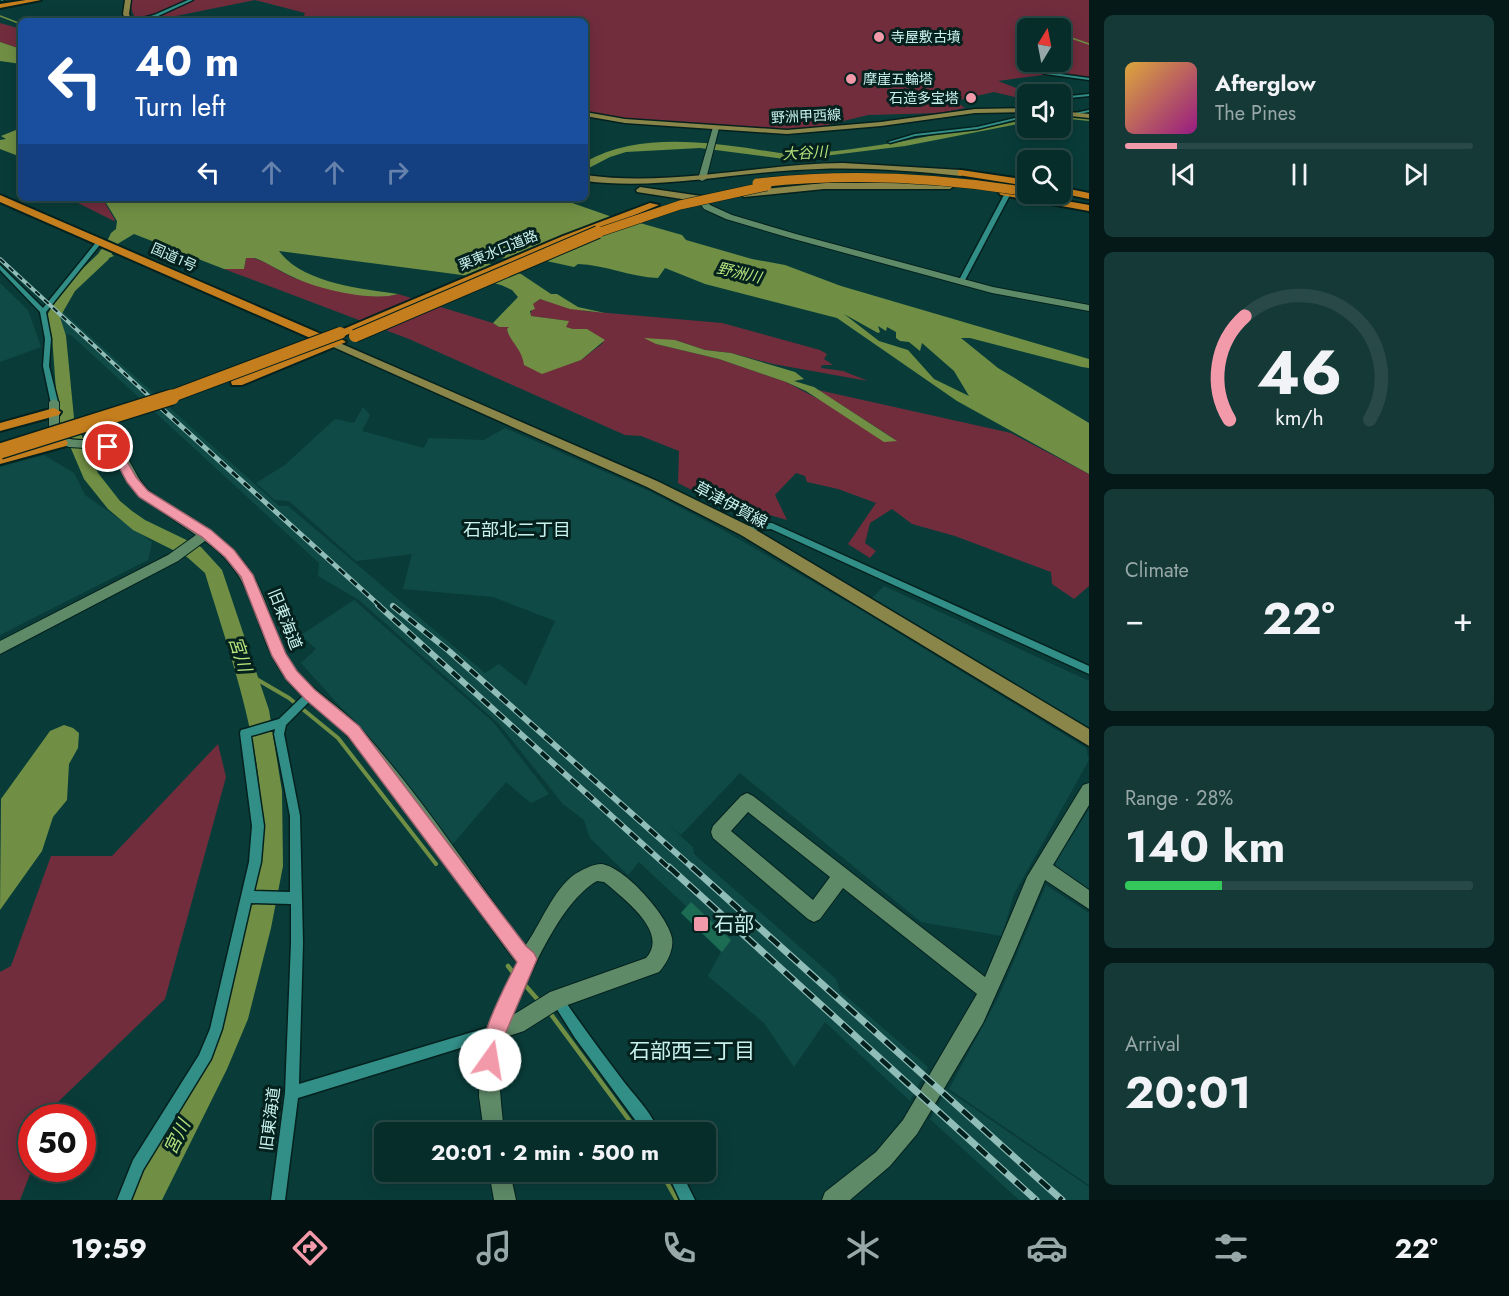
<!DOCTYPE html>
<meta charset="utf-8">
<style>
:root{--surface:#072d2b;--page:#153937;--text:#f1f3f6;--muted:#98a8a9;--line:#284947;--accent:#f39aaa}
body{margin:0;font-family:Jost,"Noto Sans JP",sans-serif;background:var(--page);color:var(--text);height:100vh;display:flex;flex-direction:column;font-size:22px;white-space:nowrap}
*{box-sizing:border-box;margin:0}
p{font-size:20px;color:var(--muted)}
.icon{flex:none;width:33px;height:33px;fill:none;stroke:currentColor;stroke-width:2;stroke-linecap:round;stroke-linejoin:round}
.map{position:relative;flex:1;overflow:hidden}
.panel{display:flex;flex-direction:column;gap:15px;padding:15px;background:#041918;width:420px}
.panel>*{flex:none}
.top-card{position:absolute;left:18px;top:18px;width:570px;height:183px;border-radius:9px;box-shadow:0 3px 15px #0003,0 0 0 2px var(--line);background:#1a4fa0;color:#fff;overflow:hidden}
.needle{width:39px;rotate:10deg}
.fabs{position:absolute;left:1017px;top:18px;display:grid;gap:12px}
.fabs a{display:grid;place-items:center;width:54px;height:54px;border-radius:9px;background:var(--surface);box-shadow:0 3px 15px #0003,0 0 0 2px var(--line);font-size:30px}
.speed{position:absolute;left:18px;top:1104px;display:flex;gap:12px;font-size:30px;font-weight:700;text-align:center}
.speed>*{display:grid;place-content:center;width:78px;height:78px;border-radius:50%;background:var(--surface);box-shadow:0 3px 15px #0003,0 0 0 2px var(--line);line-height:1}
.speed .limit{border:9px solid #d22;background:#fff;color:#111}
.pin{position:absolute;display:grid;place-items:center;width:51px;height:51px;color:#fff;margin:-26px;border:3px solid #fff;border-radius:50%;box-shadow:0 2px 6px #0007}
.me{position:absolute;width:66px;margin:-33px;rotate:13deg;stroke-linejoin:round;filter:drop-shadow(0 0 4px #0008)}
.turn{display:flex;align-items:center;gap:21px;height:126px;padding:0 18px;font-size:27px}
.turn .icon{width:78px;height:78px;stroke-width:2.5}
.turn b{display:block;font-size:42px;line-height:51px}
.lanes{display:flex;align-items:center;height:57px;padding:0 18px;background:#0003;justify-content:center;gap:30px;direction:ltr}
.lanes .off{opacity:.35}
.big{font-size:45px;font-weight:700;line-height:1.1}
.panel .card{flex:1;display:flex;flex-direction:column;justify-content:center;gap:9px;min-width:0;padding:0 21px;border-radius:9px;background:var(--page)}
.panel .dial{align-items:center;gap:0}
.dial svg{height:156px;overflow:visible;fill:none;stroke:var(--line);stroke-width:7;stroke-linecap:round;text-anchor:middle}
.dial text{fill:var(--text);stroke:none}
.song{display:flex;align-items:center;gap:18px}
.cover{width:72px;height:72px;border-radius:9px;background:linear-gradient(135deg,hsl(40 70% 55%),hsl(310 70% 35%))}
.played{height:6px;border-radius:3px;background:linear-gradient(90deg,var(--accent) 15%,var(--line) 15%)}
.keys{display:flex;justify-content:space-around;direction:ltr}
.heat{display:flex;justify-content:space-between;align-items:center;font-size:33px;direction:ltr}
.charge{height:9px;border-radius:4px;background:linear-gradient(90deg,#34c759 28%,var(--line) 0)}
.trip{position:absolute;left:374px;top:1122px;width:342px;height:60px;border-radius:9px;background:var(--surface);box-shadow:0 3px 15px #0003,0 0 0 2px var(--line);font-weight:700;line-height:60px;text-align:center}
.dock{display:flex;height:96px;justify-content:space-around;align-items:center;background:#031211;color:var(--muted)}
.dock .icon{width:42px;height:42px}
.dock .current{color:var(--accent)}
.dock b{font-size:27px;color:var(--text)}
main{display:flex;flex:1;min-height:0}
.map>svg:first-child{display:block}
.built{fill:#104a46}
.green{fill:#722d3d;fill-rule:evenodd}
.water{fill:#708f44;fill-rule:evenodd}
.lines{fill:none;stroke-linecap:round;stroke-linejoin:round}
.stream-far2{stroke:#708f44;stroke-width:1.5}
.stream-far1{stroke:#708f44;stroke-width:4}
.stream{stroke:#708f44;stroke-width:4.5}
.river{fill:#708f44;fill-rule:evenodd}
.building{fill:#1c6c54}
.street-casing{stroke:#04211e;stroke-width:3}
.secondary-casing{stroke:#04211e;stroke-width:2}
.primary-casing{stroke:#04211e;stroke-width:3}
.highway-casing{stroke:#04211e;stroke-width:4}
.street{fill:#328f88;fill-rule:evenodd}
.secondary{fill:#5e8a68;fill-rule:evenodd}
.primary{fill:#8a8548;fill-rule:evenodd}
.highway{fill:#c57e1d;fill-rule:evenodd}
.rail-far3-casing{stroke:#91bdb9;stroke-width:4}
.rail-far2-casing{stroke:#91bdb9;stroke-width:5}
.rail-far1-casing{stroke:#91bdb9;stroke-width:6}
.rail-casing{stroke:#91bdb9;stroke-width:7}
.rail-far3{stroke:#04211e;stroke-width:2;stroke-dasharray:6;stroke-linecap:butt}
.rail-far2{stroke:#04211e;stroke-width:3;stroke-dasharray:8;stroke-linecap:butt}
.rail-far1{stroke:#04211e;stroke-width:4;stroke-dasharray:10;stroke-linecap:butt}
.rail{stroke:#04211e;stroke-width:4.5;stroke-dasharray:13;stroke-linecap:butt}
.highway-bridge-far2-casing{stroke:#04211e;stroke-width:10;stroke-linecap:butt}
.highway-bridge-far1-casing{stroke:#04211e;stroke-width:14;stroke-linecap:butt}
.highway-bridge-casing{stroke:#04211e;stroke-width:18;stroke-linecap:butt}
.highway-bridge-far2{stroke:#c57e1d;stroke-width:9}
.highway-bridge-far1{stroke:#c57e1d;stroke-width:12}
.highway-bridge{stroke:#c57e1d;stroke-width:15}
.route{fill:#f39aaa;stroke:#9e646e;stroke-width:1.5}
.poi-dot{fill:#f39aaa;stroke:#04211e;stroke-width:2}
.labels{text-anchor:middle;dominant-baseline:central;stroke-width:6;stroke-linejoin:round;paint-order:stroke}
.far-poi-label{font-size:14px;fill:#c9f2ee;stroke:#04211e;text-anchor:start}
.far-street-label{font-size:14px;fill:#c9f2ee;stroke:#04211e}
.far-water-label{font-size:15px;font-style:italic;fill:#b7e37d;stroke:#04211e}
.street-label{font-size:16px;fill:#c9f2ee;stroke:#04211e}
.neighbourhood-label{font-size:18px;fill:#c9f2ee;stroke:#04211e}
.water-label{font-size:18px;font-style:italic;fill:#b7e37d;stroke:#04211e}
.near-poi-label{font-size:20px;fill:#c9f2ee;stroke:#04211e;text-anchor:start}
.near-neighbourhood-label{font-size:21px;fill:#c9f2ee;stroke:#04211e}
</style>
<main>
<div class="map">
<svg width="1089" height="1200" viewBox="0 0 1089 1200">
<rect width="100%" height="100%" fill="#093c39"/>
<!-- built -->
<path class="built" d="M0,283L28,310L41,347L0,362Z
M62,311L279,506H288L485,673L499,664L526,686L555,621L493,597L403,589L412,554L356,561L289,501L275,500L256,483L285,465L335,419L354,423L363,407L370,415L362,431L424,448L429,438L484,440L505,428L651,492L723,530L861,610L1086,748L1089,760L1014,894L1002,936L921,922L740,773L681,835L666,823L693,847L694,854L836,979L840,991L928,1067L910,1101L825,1022L794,1067L764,1023L708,976L721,952L681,913L686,906L639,862L628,875L590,838L584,820L563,804L499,724L359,600L318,576L319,563L71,335L64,334L56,317Z
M44,455L74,473L85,495L152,542L148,560L0,635V467Z
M884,586L1089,681V728L872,598Z
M354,600L493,722L549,794L531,803L506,782L452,845L358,726L301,663L316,649L301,635Z
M1089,809V893L1058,870L1055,863Z
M1046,885L1089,913V1185L949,1089L999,996Z
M947,1090L1089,1187V1200H1019L930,1119Z"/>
<!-- green -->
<path class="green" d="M132,0H1089V80L1042,75L998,81L1032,94H1028L1027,100L994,92L955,101L965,108L941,113L868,115L811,129L787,131L635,121L585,112V21H302L305,13L255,0L151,21H136L131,8ZM1028,28H1060V62H1028Z
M0,23L21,29V49L0,42Z
M68,198H102L115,220L114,221Z
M249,257C265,260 277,270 292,277C314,286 376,301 398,294L493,323L499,327H511L507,329C508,335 511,335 514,340C525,356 525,362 542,373L581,360L603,343L587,329H573L565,327L568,321L530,316L533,304L540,299L585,311L722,323L820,350L827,354L824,359L833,365H822L821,368L843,371L868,381L773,364L731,353L705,350L675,340L656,344L719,359L786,382L896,440L818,390L1011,433L1089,474V586L1074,599L1052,584L1051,572L955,536L912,524L892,509L870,523L865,543L876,551L870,558L848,544L876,503L838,489L807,482L805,476L796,473L775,495L787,520L756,511L750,520L678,483L679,451L641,436L625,435L409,339L224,269H244L246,258Z
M218,744L226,777L165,999L59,1101L52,1117L32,1118V1169L20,1200H0V972L11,966L51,856H112Z"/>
<!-- water -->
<path class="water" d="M0,42L21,49V64L0,61Z
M21,128V157L0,149V140L6,139L1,136Z
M103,198H558L635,225L640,223L682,235L686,240L752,259L785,265L841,286L1089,359V368L1082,367L970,338H961L998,368L1089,423V474L957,401L837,318L705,284L665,268L658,278C631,277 605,265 578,264L574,267L542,260L478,257L487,263L521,274L551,294H557L578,307L605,313L570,309L540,299L533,304L535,309L530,311L531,316L569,321L566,327L573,329H587L605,340L581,360L542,374L524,365C522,348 509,341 507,329L509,327H499L493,323L518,297L512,290L501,285L462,275L279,251C302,283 362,289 398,294C372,302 317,289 293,277C280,271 268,263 255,258H246L244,269H224L134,234L119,243L110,253L114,256L106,259H99L111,233L116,229L117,221ZM844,314L878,333L880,332L878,326L886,331L887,327L896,332V338L900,341L909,342L920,351L922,343L954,371L969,396L934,379L908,350L879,341Z
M644,338L675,340L705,350L731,353L795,372L804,379L794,381L814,387L897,441L884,442L806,391L786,382L719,359L656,344Z
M64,725L73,728L79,733L78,748L69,764L67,800L53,817L42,851L0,910L1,799L50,731Z"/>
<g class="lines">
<!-- stream-far2 -->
<path class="stream-far2" d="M0,16L21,24
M1017,24L1044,28
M1060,34L1089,44"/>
<!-- stream-far1 -->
<path class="stream-far1" d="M246,673L289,698L338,738L436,864"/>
<!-- stream -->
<path class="stream" d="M508,966L515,975
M524,984L539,1001
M550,1013L638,1132
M661,1172L677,1200"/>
<!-- river -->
<path class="river" d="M1060,112L1089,115V121L1060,118Z
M1028,116V122L905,146L792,160L700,148L626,152L610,157L585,170V162C631,136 689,140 740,147C758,149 777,154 794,154C872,151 951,131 1028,116Z
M116,233L122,237L108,260L75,291L60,317L66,336L74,418L98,473L120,501L132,511L145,520L201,547L222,570L269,710L282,791L283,866L271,928L248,1019L227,1069L162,1200H130C156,1138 194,1082 219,1021C228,1000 232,977 238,955C246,926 255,896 259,866C272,769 233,665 205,573L187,557L133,530L120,519L108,509L84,479L58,418L52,336L46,317L64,286L98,254L112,234Z"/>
</g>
<!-- building -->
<path class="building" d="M691,902L731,940L722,952L681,913Z"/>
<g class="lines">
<defs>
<path id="street" d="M0,0H4L2,1Z
M188,0H193L156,17L131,21L154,15Z
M1042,62H1070L1069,64H1042L1035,67L1046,72L1089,78V80L1045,74L1029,67Z
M1089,94V96L1060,99V97Z
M1089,110V112L1072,115L1070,114Z
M1028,115V117L977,129L915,136L890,143L888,142L915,134L977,127Z
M1008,191L1011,193L964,282L959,283L958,282L1005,193Z
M98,240L103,241L46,312L51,339L49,366L58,402L54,404H51L43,366L45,339L40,312L0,270V265L43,308Z
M772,523L1089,666V674L771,529L755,530L746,534L742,531C750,523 761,524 772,523Z
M310,691L313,692L315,695L313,698L286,725L284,734L300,816L303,943L299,1084L496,1025L501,1026L502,1031L501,1036L496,1037L298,1098L285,1200H271L285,1093L291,943V904L251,903L222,1029L211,1059L143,1170L131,1200H117L133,1160L199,1055L210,1029L249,862L252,826L240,733L241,730L245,729L279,719L307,692ZM275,729L274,734L290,816V892L254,891L261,862L264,826L251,736Z
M557,993L561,995C581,1025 603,1054 624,1082C635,1096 654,1116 659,1132H644L575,1038L553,1003L551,999L553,995Z
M667,1172H681L695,1200H680Z"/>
<path id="secondary" d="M713,127L719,128L706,179L702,181L698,179Z
M698,197H704L710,205L732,215L796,234L993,287L1089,305V311L992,293L790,238L726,219L704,209L697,199Z
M54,399L59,402V435C77,445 99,435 116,446C131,456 135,478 148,490C178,517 217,529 242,560C269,592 271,637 296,670C314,693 341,706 360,728C421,796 471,873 525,946C541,924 552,891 575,874C582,870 593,864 601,864C624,866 668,916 672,938C674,950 667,963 659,972L562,1007L524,1031L506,1037C495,1069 501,1100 504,1132H484L479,1096L480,1060L486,1031L518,962L513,958C459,885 409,808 350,739C331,717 305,703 287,680C250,632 262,581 205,541L178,561L0,654V641L168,555L196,535L141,497L110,453L101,449L69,447L49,440V402ZM597,881L604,882L608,885C626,901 669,933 646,958L550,992L513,1015C529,976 560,902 597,881Z
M1089,783V805L1053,865L1089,890V909L1045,880L1013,956L983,1023L917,1134L890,1166L850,1200H822L825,1192L876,1152L903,1120L977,994L843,888L820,919L814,922L808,919L713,838L711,832L713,826L741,796L747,793L753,796L985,977L1027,877L1083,785ZM748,812L830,877L813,900L731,831Z
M489,1172H510L516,1200H494Z"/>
<path id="primary" d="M125,0H131L129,14L132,21H126L123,14Z
M1028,108V112L975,113L881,126L787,134L625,123L585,116V112L625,119L787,130L881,122L975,109Z
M1060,111L1089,114V118L1060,115Z
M843,163L961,170L965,173L961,176C906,170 851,166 796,170C725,174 656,190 585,181V175C671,187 757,164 843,163Z
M824,183H950L954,186L950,189H824L744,197L740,194L744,191Z
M640,187L701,196L711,195L715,198L701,202L637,192L636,190Z
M335,341L657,481L751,527L1089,729V746L741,535L647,487L331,346V342Z"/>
<path id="highway" d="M26,0H41L0,8V4Z
M961,170L1028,180V186L958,175V171Z
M1060,187L1089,193V199L1060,193Z
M1004,190L1089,205V211L1001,195L999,193Z
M0,195L335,340L340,338L346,342L242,385H232L231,382L232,379L324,344L0,202Z
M650,203L659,205L344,336L340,337L334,333L563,236Z
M54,408L61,412L59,415L0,431V423Z
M61,438L66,440L68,443L66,446L0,464V454Z"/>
</defs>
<!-- street casing -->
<use href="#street" class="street-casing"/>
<!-- secondary casing -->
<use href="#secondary" class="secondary-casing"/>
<!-- primary casing -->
<use href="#primary" class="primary-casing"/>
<!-- highway casing -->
<use href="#highway" class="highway-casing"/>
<!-- street -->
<use href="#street" class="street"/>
<!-- secondary -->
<use href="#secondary" class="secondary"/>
<!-- primary -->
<use href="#primary" class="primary"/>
<!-- highway -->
<use href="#highway" class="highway"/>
<defs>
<path id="rail-far3" d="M0,259L151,398"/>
<path id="rail-far2" d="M149,397L380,606"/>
<path id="rail-far1" d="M378,605L670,869
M393,606L449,651L694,869"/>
<path id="rail" d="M669,867L1036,1200
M692,867L1062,1200"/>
</defs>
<!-- rail-far3 casing -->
<use href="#rail-far3" class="rail-far3-casing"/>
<!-- rail-far2 casing -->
<use href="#rail-far2" class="rail-far2-casing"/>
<!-- rail-far1 casing -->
<use href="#rail-far1" class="rail-far1-casing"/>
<!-- rail casing -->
<use href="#rail" class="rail-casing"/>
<!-- rail-far3 -->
<use href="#rail-far3" class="rail-far3"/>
<!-- rail-far2 -->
<use href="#rail-far2" class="rail-far2"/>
<!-- rail-far1 -->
<use href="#rail-far1" class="rail-far1"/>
<!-- rail -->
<use href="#rail" class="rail"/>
<defs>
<path id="highway-bridge-far2" d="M757,183C848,173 937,177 1028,192
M594,234L680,205L767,186"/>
<path id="highway-bridge-far1" d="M355,336L598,232
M167,398L340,333"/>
<path id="highway-bridge" d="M0,451L172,397"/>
</defs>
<!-- highway-bridge-far2 casing -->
<use href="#highway-bridge-far2" class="highway-bridge-far2-casing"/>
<!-- highway-bridge-far1 casing -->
<use href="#highway-bridge-far1" class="highway-bridge-far1-casing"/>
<!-- highway-bridge casing -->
<use href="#highway-bridge" class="highway-bridge-casing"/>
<!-- highway-bridge-far2 -->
<use href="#highway-bridge-far2" class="highway-bridge-far2"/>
<!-- highway-bridge-far1 -->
<use href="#highway-bridge-far1" class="highway-bridge-far1"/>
<!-- highway-bridge -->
<use href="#highway-bridge" class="highway-bridge"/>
</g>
<!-- route -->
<path class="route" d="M108,443L120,449L136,477L148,491L211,530L234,550L253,575L286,654L297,671L315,690L359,726L526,946L534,953L537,959L506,1032L497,1067L490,1070L483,1067C473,1044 506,985 517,962L348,736L305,699L286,679L272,656L241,577L225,557L202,537L139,497L127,482L112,454L102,447Z"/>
<!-- markers -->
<g class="poi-dot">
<circle cx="879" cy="37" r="6"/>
<circle cx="851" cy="79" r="6"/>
<circle cx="971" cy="98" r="6"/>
<rect x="693" y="916" width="16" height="16" rx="3"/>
</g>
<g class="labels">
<!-- far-poi labels -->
<g class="far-poi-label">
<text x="891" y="37">寺屋敷古墳</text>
<text x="863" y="79">摩崖五輪塔</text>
<text x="959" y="98" text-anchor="end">石造多宝塔</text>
</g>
<!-- far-street labels -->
<g class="far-street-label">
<text transform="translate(806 116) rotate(-3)">野洲甲西線</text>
<text transform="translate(498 250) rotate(-22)">栗東水口道路</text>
<text transform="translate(174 257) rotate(24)">国道1号</text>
</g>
<!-- far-water labels -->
<g class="far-water-label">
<text transform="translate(805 153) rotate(-3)">大谷川</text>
<text transform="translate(739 273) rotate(13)">野洲川</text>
</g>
<!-- street labels -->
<g class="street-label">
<text transform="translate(731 505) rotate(28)">草津伊賀線</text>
<text transform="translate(285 619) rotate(68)">旧東海道</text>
<text transform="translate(270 1119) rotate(-83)">旧東海道</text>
</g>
<!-- neighbourhood labels -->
<g class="neighbourhood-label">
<text x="517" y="530">石部北二丁目</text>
</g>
<!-- water labels -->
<g class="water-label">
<text transform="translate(240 654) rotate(72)">宮川</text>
<text transform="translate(177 1137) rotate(-64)">宮川</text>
</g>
<!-- near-poi labels -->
<g class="near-poi-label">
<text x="714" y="924">石部</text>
</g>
<!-- near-neighbourhood labels -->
<g class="near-neighbourhood-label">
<text x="692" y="1051">石部西三丁目</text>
</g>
</g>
</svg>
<div class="fabs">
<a><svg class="needle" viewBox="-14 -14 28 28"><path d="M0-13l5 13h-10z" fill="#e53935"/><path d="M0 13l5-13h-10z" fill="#98a8a9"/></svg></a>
<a><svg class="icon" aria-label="sound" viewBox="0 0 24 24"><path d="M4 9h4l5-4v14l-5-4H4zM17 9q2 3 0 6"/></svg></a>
<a><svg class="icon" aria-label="search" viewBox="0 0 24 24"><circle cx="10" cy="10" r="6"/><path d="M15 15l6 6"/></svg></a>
</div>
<div class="speed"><div class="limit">50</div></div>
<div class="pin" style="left:108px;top:447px;background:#d93025"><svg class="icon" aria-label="arrive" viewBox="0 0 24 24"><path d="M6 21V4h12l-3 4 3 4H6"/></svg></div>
<svg class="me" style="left:490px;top:1060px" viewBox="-20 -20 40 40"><circle r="19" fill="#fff"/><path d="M0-13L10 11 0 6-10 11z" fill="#f39aaa"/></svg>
<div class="trip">20:01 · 2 min · 500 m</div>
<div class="top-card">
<div class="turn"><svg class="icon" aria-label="left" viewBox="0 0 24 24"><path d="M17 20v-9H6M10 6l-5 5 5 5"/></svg><div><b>40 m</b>Turn left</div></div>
<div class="lanes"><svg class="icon" aria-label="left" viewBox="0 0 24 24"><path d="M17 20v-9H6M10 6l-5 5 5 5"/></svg><svg class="icon off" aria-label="ahead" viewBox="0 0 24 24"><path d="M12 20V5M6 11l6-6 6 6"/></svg><svg class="icon off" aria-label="ahead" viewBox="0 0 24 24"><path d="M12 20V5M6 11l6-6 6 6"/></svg><svg class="icon off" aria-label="right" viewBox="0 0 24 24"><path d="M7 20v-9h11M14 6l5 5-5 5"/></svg></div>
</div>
</div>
<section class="panel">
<div class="card">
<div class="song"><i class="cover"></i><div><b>Afterglow</b><p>The Pines</p></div></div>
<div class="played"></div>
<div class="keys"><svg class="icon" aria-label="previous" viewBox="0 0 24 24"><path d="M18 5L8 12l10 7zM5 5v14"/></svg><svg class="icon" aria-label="pause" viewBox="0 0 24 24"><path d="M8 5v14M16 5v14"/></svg><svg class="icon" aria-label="next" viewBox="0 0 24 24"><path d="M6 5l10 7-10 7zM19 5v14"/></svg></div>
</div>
<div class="card dial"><svg viewBox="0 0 100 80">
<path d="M14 69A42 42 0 1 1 86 69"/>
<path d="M14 69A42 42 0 0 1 22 16" stroke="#f39aaa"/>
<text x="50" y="56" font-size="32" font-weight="700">46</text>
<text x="50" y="72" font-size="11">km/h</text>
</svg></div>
<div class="card"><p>Climate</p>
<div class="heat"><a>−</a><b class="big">22°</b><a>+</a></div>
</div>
<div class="card"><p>Range · 28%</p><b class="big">140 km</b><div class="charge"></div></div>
<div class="card"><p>Arrival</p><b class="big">20:01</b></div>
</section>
</main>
<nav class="dock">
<b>19:59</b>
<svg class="icon current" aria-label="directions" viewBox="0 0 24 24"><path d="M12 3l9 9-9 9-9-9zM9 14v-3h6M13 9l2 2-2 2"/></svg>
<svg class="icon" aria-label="music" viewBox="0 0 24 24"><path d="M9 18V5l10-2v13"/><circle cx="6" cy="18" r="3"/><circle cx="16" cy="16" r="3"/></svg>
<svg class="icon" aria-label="phone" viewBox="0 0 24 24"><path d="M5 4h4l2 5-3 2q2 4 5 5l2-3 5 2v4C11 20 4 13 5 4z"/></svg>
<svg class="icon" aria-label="climate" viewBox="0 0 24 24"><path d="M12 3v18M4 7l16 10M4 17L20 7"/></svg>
<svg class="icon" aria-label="car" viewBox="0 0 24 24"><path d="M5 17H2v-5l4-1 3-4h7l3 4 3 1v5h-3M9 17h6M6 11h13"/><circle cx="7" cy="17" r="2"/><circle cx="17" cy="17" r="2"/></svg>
<svg class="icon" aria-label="filters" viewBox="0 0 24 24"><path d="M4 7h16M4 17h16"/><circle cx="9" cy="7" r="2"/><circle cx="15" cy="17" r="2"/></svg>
<b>22°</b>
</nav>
